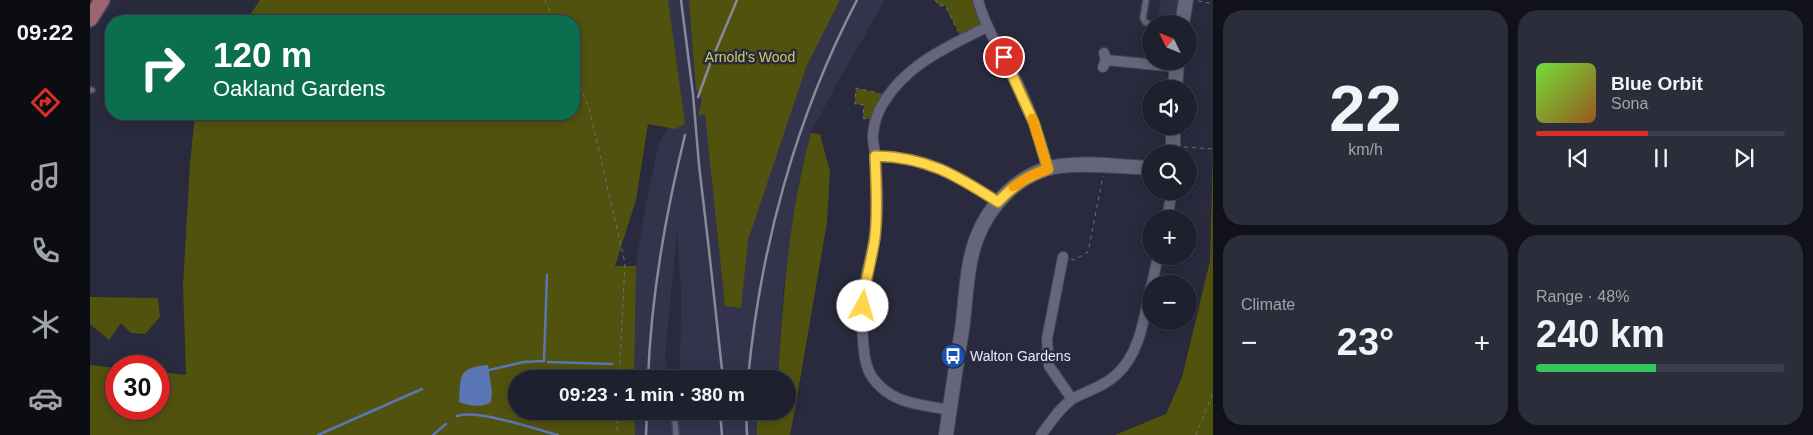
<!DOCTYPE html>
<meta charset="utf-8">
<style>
:root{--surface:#1f202e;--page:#2c2d3a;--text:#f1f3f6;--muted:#a1a3aa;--line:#3c3e4a;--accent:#d93025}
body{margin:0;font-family:Helvetica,sans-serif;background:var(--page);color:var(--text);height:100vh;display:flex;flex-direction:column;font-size:19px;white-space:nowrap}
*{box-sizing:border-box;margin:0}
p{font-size:16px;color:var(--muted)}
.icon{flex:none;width:28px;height:28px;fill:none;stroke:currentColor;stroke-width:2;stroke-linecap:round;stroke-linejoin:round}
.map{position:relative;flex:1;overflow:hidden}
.sheet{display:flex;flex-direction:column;gap:10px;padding:10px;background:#111219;width:600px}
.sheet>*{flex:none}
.banner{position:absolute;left:15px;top:15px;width:475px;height:105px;border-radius:20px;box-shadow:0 2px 12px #0003,0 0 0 1px var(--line);background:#0b6e4f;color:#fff;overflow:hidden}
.needle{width:32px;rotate:313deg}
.buttons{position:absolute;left:1052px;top:15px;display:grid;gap:10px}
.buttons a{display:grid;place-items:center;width:55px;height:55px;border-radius:50%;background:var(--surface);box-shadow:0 2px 12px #0003,0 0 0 1px var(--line);font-size:25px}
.speed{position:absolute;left:15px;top:355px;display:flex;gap:10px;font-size:25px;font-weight:700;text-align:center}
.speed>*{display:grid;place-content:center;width:65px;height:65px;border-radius:50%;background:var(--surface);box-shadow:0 2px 12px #0003,0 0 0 1px var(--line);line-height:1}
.speed .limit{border:8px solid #d22;background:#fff;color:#111}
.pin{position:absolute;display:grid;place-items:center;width:42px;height:42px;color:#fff;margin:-21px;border:2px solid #fff;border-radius:50%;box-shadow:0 1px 5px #0007}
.me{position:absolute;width:55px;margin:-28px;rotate:6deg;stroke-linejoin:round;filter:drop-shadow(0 0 4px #0008)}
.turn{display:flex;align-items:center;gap:18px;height:105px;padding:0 25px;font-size:22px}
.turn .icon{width:65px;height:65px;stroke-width:2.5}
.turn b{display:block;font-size:35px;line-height:42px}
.big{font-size:38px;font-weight:700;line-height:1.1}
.sheet .card{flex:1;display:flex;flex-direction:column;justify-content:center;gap:8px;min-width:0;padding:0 18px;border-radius:20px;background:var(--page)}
.sheet .dial{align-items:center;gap:0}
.dial b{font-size:65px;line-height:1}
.song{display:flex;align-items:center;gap:15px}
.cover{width:60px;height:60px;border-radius:8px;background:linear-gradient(135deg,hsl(100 70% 55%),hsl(30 70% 35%))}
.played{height:5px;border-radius:2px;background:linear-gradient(90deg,var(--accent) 45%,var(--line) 45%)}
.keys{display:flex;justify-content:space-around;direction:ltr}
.heat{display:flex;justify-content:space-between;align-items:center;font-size:28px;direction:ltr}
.charge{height:8px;border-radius:4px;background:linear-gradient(90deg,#34c759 48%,var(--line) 0)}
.sheet .tiles{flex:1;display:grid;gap:10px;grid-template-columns:repeat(2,1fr)}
.trip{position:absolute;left:418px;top:370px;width:288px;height:50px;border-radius:25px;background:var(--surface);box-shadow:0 2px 12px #0003,0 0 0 1px var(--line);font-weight:700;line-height:50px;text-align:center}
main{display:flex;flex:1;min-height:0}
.tabs{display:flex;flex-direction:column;width:90px;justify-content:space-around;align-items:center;background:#0c0d12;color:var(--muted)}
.tabs .icon{width:35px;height:35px}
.tabs .on{color:var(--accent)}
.tabs b{font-size:22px;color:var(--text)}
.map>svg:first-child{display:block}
.built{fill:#33344c}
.green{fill:#52520f}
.water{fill:#5a76b5}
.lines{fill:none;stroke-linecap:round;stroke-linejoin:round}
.stream{stroke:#5a76b5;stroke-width:2.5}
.lane-casing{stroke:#464656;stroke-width:8}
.street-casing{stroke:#464656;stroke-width:12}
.secondary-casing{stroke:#464656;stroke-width:16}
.primary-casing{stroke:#464656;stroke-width:18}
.path{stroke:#6c6d7e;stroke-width:1;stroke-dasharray:4 4;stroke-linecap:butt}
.lane{stroke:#65667c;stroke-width:5}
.street{stroke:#65667c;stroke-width:10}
.secondary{stroke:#65667c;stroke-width:14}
.primary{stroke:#9d6572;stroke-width:15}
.rail{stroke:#888999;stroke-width:2.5}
.route-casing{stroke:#a68a30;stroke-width:12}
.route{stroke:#ffd54a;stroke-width:9}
.slow{stroke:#f59e0b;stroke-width:9}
.labels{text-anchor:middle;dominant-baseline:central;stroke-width:5;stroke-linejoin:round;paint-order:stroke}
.park-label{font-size:14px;fill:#cdcf61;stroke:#292a3d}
.poi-label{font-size:14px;fill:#e9eaf7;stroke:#292a3d;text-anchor:start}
</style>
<main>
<nav class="tabs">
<b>09:22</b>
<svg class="icon on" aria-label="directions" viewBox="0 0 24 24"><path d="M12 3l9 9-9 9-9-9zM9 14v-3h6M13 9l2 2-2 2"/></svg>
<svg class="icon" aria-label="music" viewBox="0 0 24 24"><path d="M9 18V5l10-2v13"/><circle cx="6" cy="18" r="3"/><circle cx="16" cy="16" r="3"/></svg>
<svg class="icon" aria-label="phone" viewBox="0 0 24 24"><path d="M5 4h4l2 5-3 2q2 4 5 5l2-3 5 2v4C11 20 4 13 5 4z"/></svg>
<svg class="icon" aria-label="climate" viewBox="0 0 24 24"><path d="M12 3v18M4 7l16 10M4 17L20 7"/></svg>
<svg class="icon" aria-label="car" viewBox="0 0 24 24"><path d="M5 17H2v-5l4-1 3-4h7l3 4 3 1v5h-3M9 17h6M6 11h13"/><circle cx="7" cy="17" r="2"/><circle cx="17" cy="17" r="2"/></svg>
</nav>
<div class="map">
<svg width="1123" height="435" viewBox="0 0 1123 435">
<rect width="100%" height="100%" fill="#292a3d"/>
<!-- built -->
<path class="built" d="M575,0H795L745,87L721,133L711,172L693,292L688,379H590L591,291L587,231L575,357L578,379H533L538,310L558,193L569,143L582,122Z
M1071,0H1094L1089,24H1067Z
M531,411H696L700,435H531Z"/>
<!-- green -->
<path class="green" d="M170,0H578L595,124L585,129L558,124L546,200L525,266H546L544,379H426V411H544L545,435H0V365L26,368V409H69V372L96,375L93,285L100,164L105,114H484V21H156Z
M599,0H750L717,65L658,240L651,308L635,306L615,114L608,116L612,100L606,89Z
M845,0H888L897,27L872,39L855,5L850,6Z
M766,88L793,94L798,97L786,120L773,118L774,105L765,104Z
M721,133L730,134L740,172L737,222L705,409L700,435H667V411H696V379H688C693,296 699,214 721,133Z
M1123,147V435H1025L1076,414L1092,377L1120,261Z
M0,297L68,298L70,317L55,334L41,333L31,323L19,340L0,324Z"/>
<!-- water -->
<path class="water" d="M398,365L402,393L401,402C392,408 379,406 369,402C371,375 367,368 398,365Z"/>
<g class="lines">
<!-- stream -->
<path class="stream" d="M458,362L522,364
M399,370L434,362L454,361L457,275
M367,416C388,409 444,429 468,435
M228,435L332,389
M343,435L356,424"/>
<defs>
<path id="lane" d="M1056,0L1053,18L1055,22L1061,25
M0,90H2
M584,411L586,435"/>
<path id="street" d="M888,0C896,31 915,57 929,86C942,113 950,141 958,169
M1016,60L1087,67
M1013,67L1016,60L1014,53
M785,156C837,157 866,174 908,202
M1077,219L1082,191
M973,257L957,339L959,366L982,399
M1062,284L1068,256
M859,410C829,404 801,404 782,377C775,366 774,353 773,340C771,318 773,295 777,273C781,254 786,236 787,217C788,197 787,176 785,156C785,149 782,141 783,134C784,123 788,111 794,102C817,64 859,46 897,27
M951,435C960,423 971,406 984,398C999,390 1015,386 1027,374C1051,352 1054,316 1061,286"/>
<path id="secondary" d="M1092,24L1096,0
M1085,89L1087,61
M1083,154V126
M856,435C861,400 866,365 872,330C876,301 876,268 886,240C899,204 931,171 970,166C1000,162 1032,167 1061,168"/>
<path id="primary" d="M0,19L12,0"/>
</defs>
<!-- lane casing -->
<use href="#lane" class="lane-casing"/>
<!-- street casing -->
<use href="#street" class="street-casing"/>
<!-- secondary casing -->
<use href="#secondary" class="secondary-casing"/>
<!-- primary casing -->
<use href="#primary" class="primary-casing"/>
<!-- path -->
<path class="path" d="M455,0L464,21
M845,0L850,6L855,5L868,31
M1108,1L1123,4
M484,71L499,108L535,263L529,379
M776,119L773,118L774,105L765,104L766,88L788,93
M1094,147L1123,149
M981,259L984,260L998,252L1013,176
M527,411V435
M1106,435L1123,392"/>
<!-- lane -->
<use href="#lane" class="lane"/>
<!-- street -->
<use href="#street" class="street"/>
<!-- secondary -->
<use href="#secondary" class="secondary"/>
<!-- primary -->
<use href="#primary" class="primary"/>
<!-- rail -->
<path class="rail" d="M591,0L603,94L609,165L619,250L633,379
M608,97L620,64L647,0
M558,379C561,296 575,216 595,135
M658,379C670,248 706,117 767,0
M630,411L632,435
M656,411L657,435
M556,435L557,411"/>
</g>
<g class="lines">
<defs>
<path id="route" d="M773,306C774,282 782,260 785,237C788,210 786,183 785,156C837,157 866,175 908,202C924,185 936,177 958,169L944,123L914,57"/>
</defs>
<!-- route casing -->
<use href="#route" class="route-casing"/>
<!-- route -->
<use href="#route" class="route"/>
<!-- slow -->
<path class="slow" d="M923,187L940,176L958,169L942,118"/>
</g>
<!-- icons -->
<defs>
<symbol id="bus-disc" viewBox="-11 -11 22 22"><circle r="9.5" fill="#1a4fb4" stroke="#292a3d"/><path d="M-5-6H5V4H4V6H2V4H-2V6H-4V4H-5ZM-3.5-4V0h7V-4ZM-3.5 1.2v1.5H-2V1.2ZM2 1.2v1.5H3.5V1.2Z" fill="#fff"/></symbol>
</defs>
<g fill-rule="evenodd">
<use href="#bus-disc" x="849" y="342" width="28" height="28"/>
</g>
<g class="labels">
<!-- park labels -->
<g class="park-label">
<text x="660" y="57">Arnold's Wood</text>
</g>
<!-- poi labels -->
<g class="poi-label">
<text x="880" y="356">Walton Gardens</text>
</g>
</g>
</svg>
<div class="buttons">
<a><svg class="needle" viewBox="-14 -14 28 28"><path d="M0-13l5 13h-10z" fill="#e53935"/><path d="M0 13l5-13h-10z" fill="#a1a3aa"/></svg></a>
<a><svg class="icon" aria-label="sound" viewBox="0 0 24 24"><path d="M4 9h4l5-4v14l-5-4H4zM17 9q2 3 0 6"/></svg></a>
<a><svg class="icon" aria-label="search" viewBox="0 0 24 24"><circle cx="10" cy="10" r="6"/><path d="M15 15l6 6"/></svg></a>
<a>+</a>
<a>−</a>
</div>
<div class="speed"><div class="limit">30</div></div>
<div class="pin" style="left:914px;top:57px;background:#d93025"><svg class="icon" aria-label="arrive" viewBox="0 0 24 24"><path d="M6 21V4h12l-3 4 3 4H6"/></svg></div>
<svg class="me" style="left:773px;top:306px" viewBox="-20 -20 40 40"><circle r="19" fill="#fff"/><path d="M0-13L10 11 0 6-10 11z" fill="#ffd54a"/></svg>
<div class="trip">09:23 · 1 min · 380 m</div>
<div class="banner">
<div class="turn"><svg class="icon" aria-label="right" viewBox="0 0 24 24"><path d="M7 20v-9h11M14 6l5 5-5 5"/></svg><div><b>120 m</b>Oakland Gardens</div></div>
</div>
</div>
<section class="sheet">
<div class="tiles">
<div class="card dial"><b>22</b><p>km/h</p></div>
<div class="card">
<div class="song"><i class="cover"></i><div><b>Blue Orbit</b><p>Sona</p></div></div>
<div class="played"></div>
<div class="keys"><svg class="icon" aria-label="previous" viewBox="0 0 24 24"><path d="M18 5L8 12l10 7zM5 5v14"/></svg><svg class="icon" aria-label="pause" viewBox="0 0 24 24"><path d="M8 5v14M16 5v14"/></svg><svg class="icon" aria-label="next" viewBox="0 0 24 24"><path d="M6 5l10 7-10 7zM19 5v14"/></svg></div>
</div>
<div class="card"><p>Climate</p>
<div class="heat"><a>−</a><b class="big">23°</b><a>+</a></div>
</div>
<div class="card"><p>Range · 48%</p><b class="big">240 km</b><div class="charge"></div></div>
</div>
</section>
</main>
